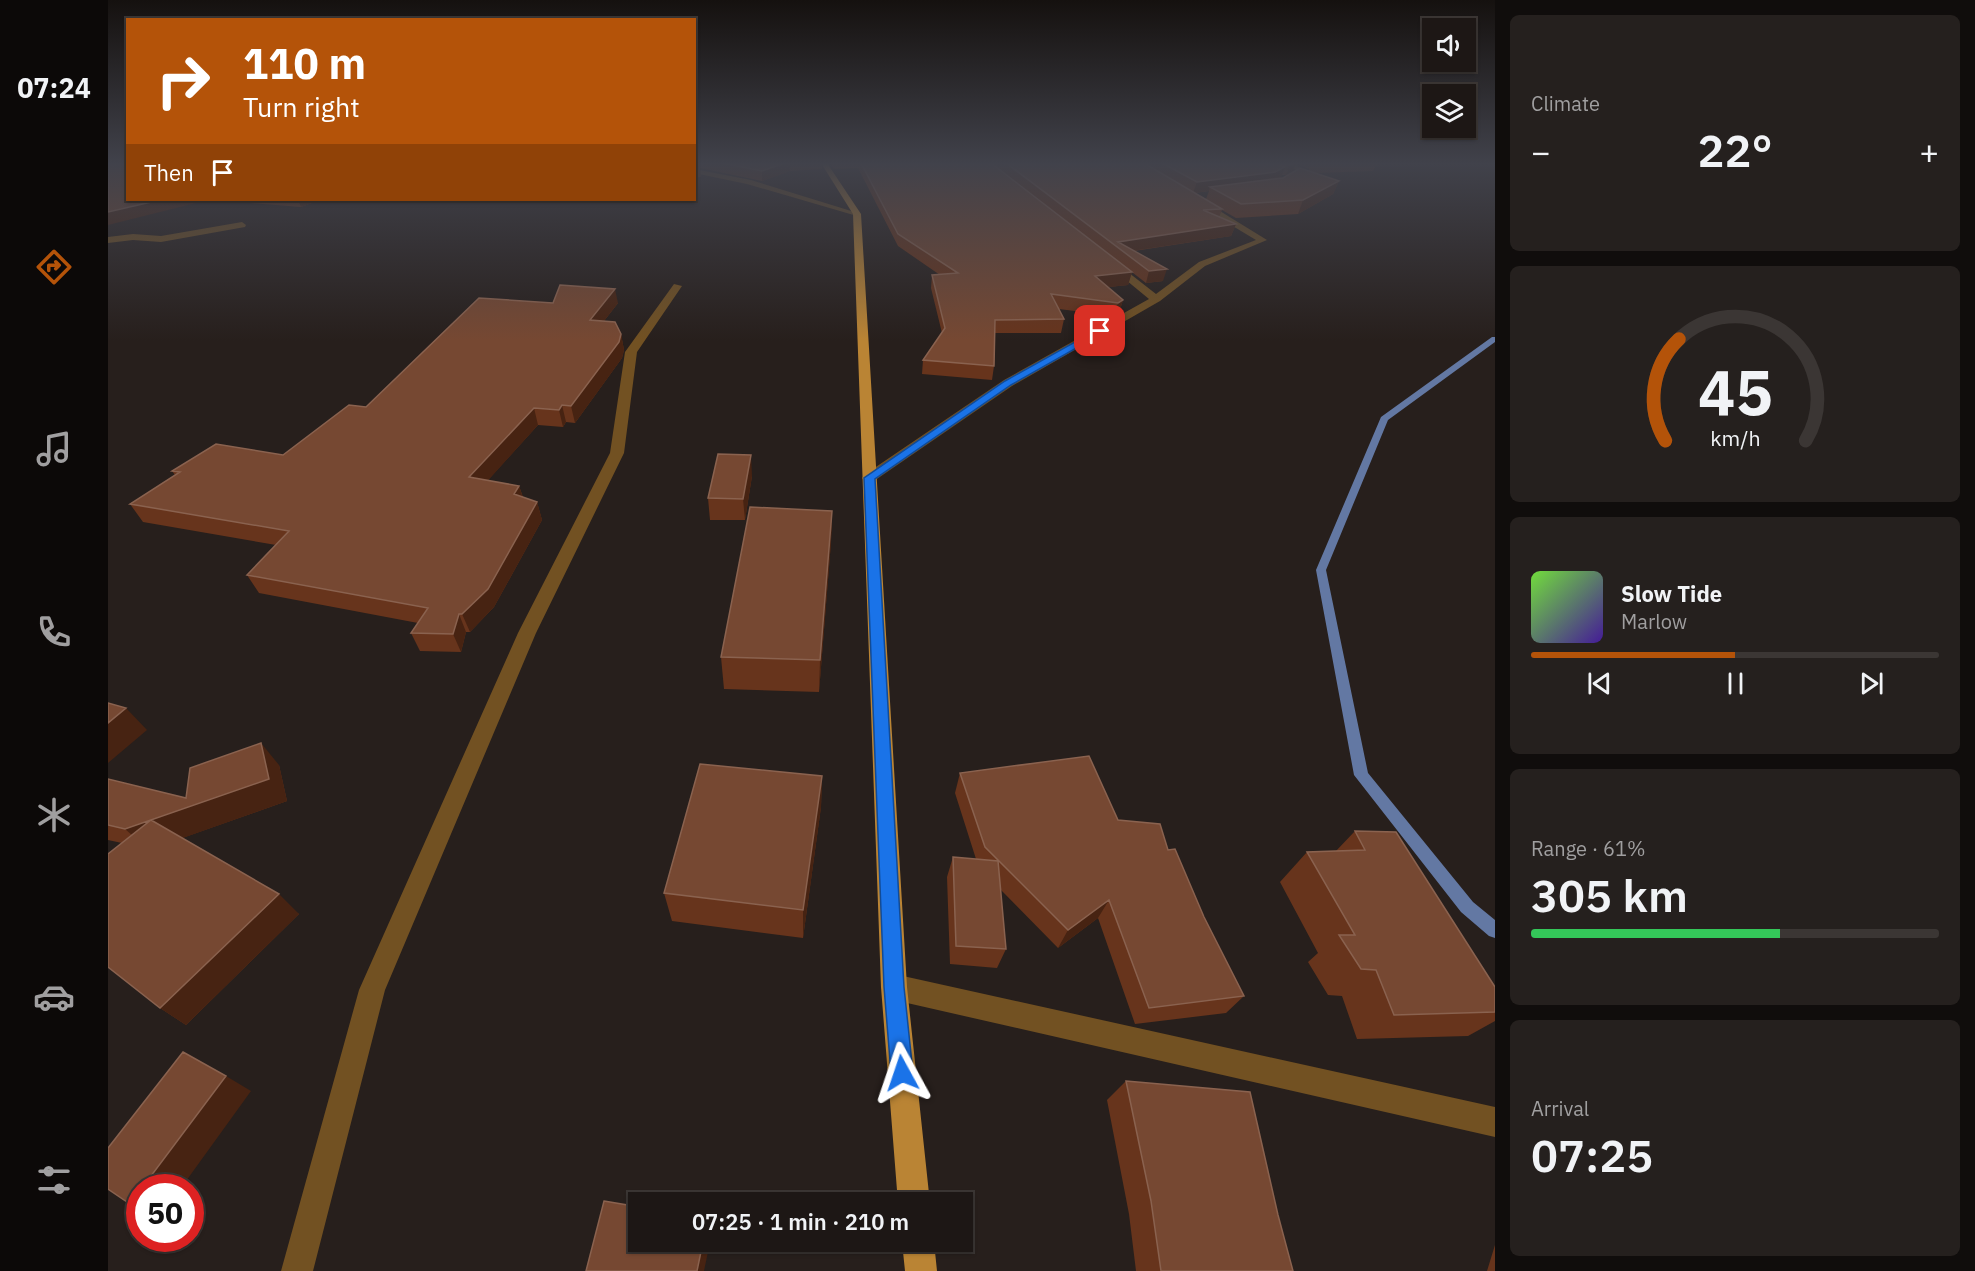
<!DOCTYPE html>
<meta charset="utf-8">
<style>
:root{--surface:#1d1715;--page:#25201e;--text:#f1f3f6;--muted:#a09fa0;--line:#3b3634;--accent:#b45309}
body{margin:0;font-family:"IBM Plex Sans",sans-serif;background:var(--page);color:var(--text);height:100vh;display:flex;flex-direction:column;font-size:22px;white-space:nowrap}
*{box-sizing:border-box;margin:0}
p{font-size:20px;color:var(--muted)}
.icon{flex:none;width:33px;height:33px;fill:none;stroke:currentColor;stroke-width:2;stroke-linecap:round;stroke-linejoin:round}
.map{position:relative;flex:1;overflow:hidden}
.sheet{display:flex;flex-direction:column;gap:15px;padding:15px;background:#100d0c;width:480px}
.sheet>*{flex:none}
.hud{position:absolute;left:18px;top:18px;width:570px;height:183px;border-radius:0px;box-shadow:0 2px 4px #0004,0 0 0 2px var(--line);background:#b45309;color:#fff;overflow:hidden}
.tools{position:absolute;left:1314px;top:18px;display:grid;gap:12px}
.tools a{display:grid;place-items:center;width:54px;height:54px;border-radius:0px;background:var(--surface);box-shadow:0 2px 4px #0004,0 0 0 2px var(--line);font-size:30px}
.speed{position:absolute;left:18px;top:1174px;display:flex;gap:12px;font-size:30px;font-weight:700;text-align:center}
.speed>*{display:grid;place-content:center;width:78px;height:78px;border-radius:50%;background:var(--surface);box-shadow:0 2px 4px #0004,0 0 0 2px var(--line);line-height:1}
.speed .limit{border:9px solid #d22;background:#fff;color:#111}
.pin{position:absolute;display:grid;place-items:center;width:51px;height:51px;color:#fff;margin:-26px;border-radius:12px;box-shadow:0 3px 9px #0006}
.me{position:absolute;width:66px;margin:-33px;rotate:355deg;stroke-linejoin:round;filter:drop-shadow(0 0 4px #0008)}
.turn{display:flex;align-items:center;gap:21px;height:126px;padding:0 18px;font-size:27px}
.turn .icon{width:78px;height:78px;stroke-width:2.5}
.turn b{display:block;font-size:42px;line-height:51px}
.then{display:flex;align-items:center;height:57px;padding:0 18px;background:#0003;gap:12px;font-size:22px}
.big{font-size:45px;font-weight:600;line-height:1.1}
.sheet .widget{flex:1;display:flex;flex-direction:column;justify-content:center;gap:9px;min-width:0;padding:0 21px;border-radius:9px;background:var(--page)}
.sheet .dial{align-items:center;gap:0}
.dial svg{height:156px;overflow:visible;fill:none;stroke:var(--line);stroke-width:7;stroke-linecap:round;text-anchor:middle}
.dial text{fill:var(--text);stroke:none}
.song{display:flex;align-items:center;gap:18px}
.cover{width:72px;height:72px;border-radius:9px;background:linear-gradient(135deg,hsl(100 70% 55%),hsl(260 70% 35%))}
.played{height:6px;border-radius:3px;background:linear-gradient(90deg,var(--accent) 50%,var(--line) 50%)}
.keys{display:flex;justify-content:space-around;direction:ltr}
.heat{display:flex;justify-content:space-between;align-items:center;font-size:33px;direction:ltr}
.charge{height:9px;border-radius:4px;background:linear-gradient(90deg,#34c759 61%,var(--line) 0)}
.trip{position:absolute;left:520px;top:1192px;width:345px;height:60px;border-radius:0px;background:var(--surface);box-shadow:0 2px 4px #0004,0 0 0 2px var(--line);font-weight:600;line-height:60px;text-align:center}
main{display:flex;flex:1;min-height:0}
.menu{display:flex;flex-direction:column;width:108px;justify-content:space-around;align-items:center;background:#0c0908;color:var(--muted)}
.menu .icon{width:42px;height:42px}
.menu .selected{color:var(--accent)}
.menu b{font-size:27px;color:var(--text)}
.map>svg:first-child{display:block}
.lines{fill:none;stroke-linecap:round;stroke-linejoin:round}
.stream{fill:#6378a3;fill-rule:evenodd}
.minor{fill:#725122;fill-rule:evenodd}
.major{fill:#ba8434;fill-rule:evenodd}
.wall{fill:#67341c;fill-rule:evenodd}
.shaded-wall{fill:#472312}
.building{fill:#764832;stroke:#8a624f;stroke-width:1.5}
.route{fill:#1a73e8;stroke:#114b97;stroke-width:1.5}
</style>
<main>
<nav class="menu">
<b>07:24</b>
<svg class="icon selected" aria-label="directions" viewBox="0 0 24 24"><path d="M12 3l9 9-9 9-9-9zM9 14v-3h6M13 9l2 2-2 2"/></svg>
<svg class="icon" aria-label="music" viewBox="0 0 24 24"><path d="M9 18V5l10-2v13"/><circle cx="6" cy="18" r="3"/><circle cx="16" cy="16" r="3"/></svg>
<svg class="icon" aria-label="phone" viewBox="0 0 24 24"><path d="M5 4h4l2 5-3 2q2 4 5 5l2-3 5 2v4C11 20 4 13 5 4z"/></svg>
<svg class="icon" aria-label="climate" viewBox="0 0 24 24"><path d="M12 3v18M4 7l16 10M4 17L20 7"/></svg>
<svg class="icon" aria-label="car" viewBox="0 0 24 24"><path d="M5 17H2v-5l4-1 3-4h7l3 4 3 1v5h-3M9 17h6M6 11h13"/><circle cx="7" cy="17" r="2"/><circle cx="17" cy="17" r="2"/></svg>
<svg class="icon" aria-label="filters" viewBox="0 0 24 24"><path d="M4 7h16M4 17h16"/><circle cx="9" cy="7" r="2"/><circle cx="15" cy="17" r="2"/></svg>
</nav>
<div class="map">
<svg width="1387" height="1271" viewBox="0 0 1387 1271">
<rect width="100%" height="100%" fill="#271f1c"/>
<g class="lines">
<!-- stream -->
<path class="stream" d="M1384,337H1387V342L1280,420L1218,570L1260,773L1365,902L1387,920V938L1381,936L1353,912L1246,775L1208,570L1273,417Z"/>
<!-- minor -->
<path class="minor" d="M1173,163H1182L1200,171L1182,182H1176V178L1190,171Z
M586,169L643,180L753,214L749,216L639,184L586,173Z
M1088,200H1094L1159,240L1097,266L1052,301L904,386L766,481H756L754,478L756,475L896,380L1041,299L1001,266V262H1007L1048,294L1091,262L1148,240L1088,204Z
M134,222L138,225L137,227L53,242L25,240L0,243V237L25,234L53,236Z
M566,284L574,286L529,352L516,453L428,633L277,990L205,1271H173L251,990L410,633L502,453L517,352Z
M786,974L1387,1107V1137L786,1000L777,996L773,987L777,978Z"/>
<!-- major -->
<path class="major" d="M713,163H719L753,214L799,987L822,1203H790L773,987L745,214Z
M794,1242H826L829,1271H797Z"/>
</g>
<!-- wall -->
<path class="wall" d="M586,163H714V169L682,171L654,181L592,168L593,177H586Z
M722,163H883L1024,272L1020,285L1000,287L1015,300L1011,313L1006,316L951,309L956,319L953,333H887L886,366L884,380L814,374L815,360L834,333L823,288L824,275H832L790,246L750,168L726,169Z
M883,163H1269L1265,171L1208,173L1231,181L1225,194L1190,214L1128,218L1114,210L1111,217L1128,224L1123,236L1026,251L1055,281L1038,283ZM1188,163L1201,169V171L1172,178L1174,175H1178L1185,171ZM1101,191L1098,199L1087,193Z
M105,200H212L193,207Z
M445,303H510L496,321L513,334L516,350L514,358L467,423L458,422L455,427L430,425L379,481L411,486L415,497L429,502L434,520L386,607L362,632H358L353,652L312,651L303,633L310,623L151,593L139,575L168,545L35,522L22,504L67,475L64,471L175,455L258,407Z
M644,476L637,520H602L600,498Z
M724,511L723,542L711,692L616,689L613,657Z
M171,765L179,801L74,838L191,914L78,1025L52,1008L14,843L0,840V779L78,798Z
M852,773L1010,820L1060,850L1136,996L1118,1013L1027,1024L990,918L950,948L892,889L898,949L889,968L842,964L839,877L845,857L868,859L847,793Z
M714,776L713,807L695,938L564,921L556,893Z
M1247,831L1387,987V1021L1360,1036L1249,1039L1234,996L1220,995L1200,962L1210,953L1172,882L1199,852L1228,851Z
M1018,1081L1170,1215L1185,1271H1028L1021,1214L999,1100Z
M1387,1245V1271H1379Z"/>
<!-- shaded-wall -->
<path class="shaded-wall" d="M677,163H682V171L654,181V171Z
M1186,163H1188L1185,171L1178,175L1182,165Z
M1177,167L1173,177L1102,187L1101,191L1085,193L1089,182Z
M1231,181L1225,194L1190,214L1195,200Z
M52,200H100L0,225V212Z
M190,200H212L193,207Z
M1128,224L1123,236L1017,252L1010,242Z
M1059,269L1055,281L1038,283L1041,271Z
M1024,272L1020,285L984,289L987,276Z
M507,289L510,303L485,335L482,320Z
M1015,300L1011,313L1006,316L1010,303Z
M513,334L516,350L514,358L467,423L463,406Z
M454,405L458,422L455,427L451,410Z
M426,408L430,425L367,495L361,477Z
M643,455L644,476L637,520L635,499Z
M411,486L417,504L406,494Z
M429,502L434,520L386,607L362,632L354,614Z
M724,511L723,542L711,692L712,660Z
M351,614L358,632L353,652L345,634Z
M18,708L39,730L0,763V723Z
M153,743L171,765L179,801L41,850L17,829L161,779Z
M714,776L713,807L695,938V910Z
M171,894L191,914L78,1025L52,1008Z
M1001,900L990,918L950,948L960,930Z
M118,1076L143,1091L73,1188H34Z
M32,1191V1206L22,1204Z
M595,1242H602L596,1271H589Z"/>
<!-- building -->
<path class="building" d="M0,163H20V200H52L0,212Z
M614,163H677L654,171Z
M753,163H883L1024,272L987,276L1015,300L1010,303L943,294L956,319L887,320L886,366L815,360L837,328L824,275L850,273L790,234Z
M898,163H1036L1114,209L1095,210L1128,224L1010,242L1059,269L1041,271Z
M1054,163H1186L1182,165H1171L1177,167L1167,172L1089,182Z
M1192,168L1231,181L1195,200L1133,204L1102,187L1175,178Z
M452,285L507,289L482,320L507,322L513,334L511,342L463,406L454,405L451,410L426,408L361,477L411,486L406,494L429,502L380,589L354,614H351L345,634L303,633L320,608L139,575L181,531L22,504L72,472L64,471L108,444L175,455L241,405L258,407L371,298L445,303Z
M610,454L643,455L635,499L600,498Z
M642,507L724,511L712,660L613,657Z
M0,703L18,708L0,723Z
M153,743L161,779L17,829L0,825V779L78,798L82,768Z
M981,756L1010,820L1052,824L1060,850L1067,849L1096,917L1136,996L1041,1008L1001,900L960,930L877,847L852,773Z
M592,764L714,776L695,910L556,893Z
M43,820L171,894L52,1008L0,967V854Z
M1247,831L1288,832L1387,987V1012L1286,1015L1268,970L1253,969L1231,935H1247L1199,852L1257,850Z
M845,857L890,861L898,949L848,946Z
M75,1052L118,1076L34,1188H32V1191L22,1204L0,1189V1148Z
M1018,1081L1142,1092L1170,1215L1185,1271H1053L1043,1201Z
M496,1201L531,1207V1242H595L589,1271H478Z"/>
<!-- sky -->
<linearGradient id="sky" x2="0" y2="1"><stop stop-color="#15110f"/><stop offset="0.48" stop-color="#41424b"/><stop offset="1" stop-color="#41424b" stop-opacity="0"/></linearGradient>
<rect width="1387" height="341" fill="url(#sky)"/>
<!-- route -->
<path class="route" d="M992,328L995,329V333L903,385L767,479L796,987L805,1073L802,1081L794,1084L786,1081L783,1073L776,987L756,478L897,381Z"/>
</svg>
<div class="tools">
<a><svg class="icon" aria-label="sound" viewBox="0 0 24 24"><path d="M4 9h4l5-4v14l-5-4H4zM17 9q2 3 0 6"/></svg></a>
<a><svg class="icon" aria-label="layers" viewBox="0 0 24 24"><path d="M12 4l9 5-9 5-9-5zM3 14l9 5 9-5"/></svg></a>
</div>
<div class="speed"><div class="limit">50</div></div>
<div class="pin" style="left:992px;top:331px;background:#d93025"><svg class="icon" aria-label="arrive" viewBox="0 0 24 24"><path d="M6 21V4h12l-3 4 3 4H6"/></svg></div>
<svg class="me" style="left:794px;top:1073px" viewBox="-20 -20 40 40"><path d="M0-17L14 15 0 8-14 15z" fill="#1a73e8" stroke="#fff" stroke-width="4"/></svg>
<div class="trip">07:25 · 1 min · 210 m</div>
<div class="hud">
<div class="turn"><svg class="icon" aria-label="right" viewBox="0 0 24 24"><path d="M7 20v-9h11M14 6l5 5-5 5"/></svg><div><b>110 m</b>Turn right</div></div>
<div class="then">Then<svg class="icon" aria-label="arrive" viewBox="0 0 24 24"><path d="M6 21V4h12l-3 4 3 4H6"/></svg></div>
</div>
</div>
<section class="sheet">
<div class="widget"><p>Climate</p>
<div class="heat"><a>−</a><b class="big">22°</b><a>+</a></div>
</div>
<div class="widget dial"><svg viewBox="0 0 100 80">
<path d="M14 69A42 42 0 1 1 86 69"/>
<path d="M14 69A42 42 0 0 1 21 17" stroke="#b45309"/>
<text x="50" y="56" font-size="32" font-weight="700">45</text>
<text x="50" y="72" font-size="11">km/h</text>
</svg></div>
<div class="widget">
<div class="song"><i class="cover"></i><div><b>Slow Tide</b><p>Marlow</p></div></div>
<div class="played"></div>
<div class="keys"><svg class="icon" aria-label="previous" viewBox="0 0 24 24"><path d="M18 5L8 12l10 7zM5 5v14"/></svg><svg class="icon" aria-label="pause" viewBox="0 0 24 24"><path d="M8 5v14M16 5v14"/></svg><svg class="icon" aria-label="next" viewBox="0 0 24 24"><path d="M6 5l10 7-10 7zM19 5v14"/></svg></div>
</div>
<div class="widget"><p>Range · 61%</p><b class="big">305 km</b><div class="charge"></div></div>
<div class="widget"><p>Arrival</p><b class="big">07:25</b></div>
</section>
</main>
